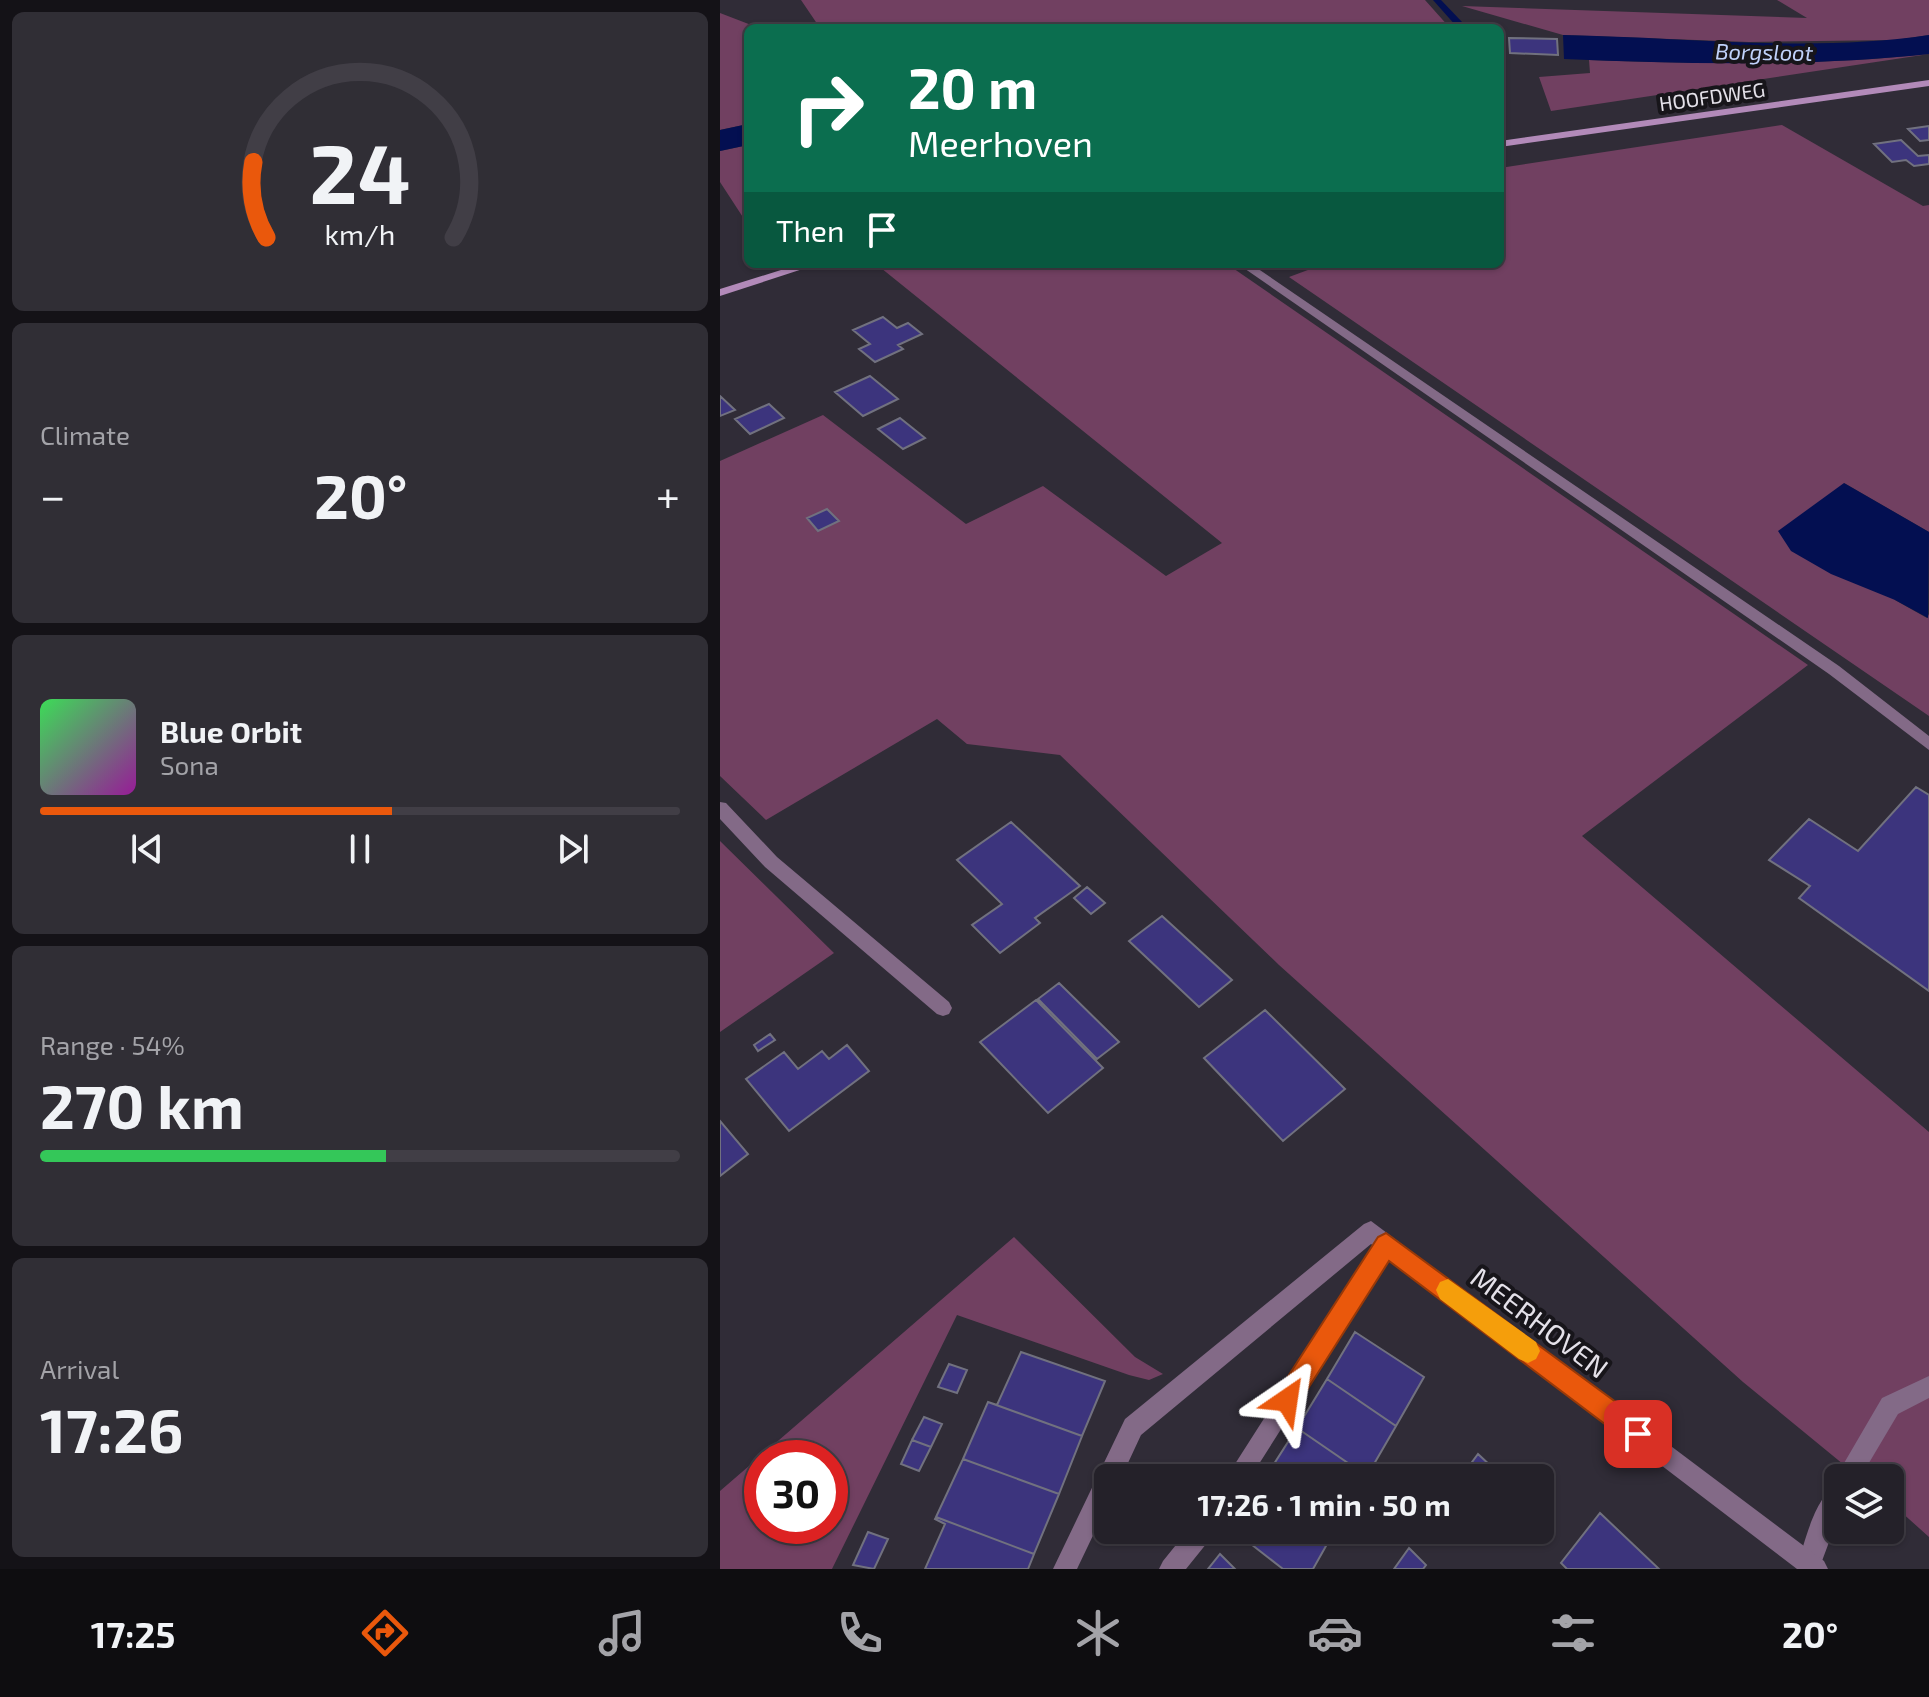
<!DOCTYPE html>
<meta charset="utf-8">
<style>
:root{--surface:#242129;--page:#302e35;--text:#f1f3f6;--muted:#a3a3a8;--line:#413e46;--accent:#ea580c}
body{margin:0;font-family:"Exo 2",sans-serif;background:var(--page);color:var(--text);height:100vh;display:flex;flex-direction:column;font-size:30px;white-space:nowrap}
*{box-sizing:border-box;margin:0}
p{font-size:26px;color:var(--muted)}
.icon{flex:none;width:44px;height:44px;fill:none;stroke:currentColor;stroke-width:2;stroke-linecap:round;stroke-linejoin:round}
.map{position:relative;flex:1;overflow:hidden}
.details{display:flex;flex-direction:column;gap:12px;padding:12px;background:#141217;width:720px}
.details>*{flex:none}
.guide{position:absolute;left:24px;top:24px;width:760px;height:244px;border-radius:12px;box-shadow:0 2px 6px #0004,0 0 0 2px var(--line);background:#0b6e4f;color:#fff;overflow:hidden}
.buttons{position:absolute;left:1104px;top:1464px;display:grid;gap:16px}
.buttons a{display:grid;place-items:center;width:80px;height:80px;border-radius:12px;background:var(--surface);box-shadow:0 2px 6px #0004,0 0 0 2px var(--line);font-size:40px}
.speed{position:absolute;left:24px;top:1440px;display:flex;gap:16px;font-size:40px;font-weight:700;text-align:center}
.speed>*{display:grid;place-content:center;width:104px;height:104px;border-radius:50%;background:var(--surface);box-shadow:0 2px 6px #0004,0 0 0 2px var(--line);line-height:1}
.speed .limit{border:12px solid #d22;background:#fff;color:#111}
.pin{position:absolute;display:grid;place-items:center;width:68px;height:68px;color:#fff;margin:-34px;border-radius:16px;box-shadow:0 4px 12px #0006}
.me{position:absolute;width:88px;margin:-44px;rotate:32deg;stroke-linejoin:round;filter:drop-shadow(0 0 6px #0008)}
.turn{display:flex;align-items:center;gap:28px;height:168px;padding:0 32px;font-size:36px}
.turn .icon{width:104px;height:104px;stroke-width:2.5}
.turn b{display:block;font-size:56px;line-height:68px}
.then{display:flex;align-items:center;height:76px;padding:0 32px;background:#0003;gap:16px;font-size:30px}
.big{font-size:60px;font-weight:700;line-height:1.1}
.details .tile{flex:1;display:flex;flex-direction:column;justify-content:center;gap:12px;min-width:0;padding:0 28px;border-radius:12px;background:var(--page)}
.details .dial{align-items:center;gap:0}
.dial svg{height:208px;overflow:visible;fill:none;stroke:var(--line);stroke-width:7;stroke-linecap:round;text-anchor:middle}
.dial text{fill:var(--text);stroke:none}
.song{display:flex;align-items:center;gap:24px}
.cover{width:96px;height:96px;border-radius:12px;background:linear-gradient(135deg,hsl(130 70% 55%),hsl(300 70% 35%))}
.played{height:8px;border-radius:4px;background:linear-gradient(90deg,var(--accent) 55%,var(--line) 55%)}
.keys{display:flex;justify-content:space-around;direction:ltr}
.heat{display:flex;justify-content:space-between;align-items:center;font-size:44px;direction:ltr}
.charge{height:12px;border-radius:6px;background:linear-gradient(90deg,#34c759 54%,var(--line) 0)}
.trip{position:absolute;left:374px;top:1464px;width:460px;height:80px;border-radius:12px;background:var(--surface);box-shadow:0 2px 6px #0004,0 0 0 2px var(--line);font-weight:700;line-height:80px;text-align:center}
.tabs{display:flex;height:128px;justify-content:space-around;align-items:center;background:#0e0d10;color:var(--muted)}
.tabs .icon{width:56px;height:56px}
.tabs .current{color:var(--accent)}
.tabs b{font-size:36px;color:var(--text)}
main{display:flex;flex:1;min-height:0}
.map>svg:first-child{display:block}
.green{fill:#714061;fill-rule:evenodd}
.water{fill:#030f51}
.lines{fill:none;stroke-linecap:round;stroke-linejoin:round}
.stream{fill:#030f51;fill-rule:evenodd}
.building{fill:#3c347d;stroke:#71717f;stroke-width:2}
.service{fill:#836a87;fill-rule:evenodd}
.minor{fill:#836a87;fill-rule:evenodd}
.secondary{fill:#b28ab9;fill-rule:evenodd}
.route{fill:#ea580c;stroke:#983908;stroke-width:2}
.slow{fill:#f59e0b}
.labels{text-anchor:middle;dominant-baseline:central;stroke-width:8;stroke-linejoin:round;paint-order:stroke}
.far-street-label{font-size:20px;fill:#e4e1e9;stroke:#17151a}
.far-water-label{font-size:22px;font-style:italic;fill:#c0d2fb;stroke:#17151a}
.near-street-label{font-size:28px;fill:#e4e1e9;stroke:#17151a}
</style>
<main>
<section class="details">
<div class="tile dial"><svg viewBox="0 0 100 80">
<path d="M14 69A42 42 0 1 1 86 69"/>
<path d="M14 69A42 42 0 0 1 9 40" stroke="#ea580c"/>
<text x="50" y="56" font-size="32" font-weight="700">24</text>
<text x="50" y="72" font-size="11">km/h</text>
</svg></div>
<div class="tile"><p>Climate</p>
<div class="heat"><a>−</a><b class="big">20°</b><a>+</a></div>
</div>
<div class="tile">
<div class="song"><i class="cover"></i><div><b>Blue Orbit</b><p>Sona</p></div></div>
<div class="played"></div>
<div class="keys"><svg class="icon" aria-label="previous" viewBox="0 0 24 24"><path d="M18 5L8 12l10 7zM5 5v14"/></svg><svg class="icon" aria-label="pause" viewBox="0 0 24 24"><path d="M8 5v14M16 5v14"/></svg><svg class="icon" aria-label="next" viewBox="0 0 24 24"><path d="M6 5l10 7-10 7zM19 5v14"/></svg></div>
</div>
<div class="tile"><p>Range · 54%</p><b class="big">270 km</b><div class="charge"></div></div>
<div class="tile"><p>Arrival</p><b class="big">17:26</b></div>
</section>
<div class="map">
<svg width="1209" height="1569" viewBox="0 0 1209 1569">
<rect width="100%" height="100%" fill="#302c37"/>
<!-- green -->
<path class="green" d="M81,0H705L730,28H100Z
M1057,0H1209V35L1176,40L1029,42L843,35L742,6L1087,18Z
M0,13L39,28H28V124L0,130Z
M1209,54L831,111L819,77L870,73L869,60C983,64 1095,66 1209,54Z
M1062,125L1203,206L1209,205V532L1124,483L1175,600L1207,618L1209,614V716L569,277L604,264H780V168Z
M28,145V225L0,182V151Z
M156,264H507L1088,665L862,836L1209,1132V1537L1170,1502V1478H1140L1023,1382L559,965L340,755L247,744L217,719L46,820L0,776V461L103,415L246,524L323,486L446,576L502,543Z
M0,841L114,953L0,1032Z
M294,1237L415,1357L443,1374L429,1380L409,1375L237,1315L112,1569H0V1491ZM42,1458H110V1526H42Z"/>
<!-- water -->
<path class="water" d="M843,35C963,37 1090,53 1209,35V54C1085,67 969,64 844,59Z
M28,124V145L0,151V130Z
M1124,483L1209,532L1208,618L1175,600L1111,574L1071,551L1058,531Z"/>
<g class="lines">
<!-- stream -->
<path class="stream" d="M713,0H721L743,23V27H737Z"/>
</g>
<!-- building -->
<path class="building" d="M789,38L837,39L838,55L790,53Z
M1209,126V140L1200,141L1188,129Z
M1181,140L1198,156L1209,155V164L1194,166L1186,160L1172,162L1154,144Z
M163,317L177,328L188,323L202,334L178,345L183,349L155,362L139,349L150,344L133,330Z
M150,376L178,399L143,416L115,392Z
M0,396L15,410L0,416Z
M49,404L64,418L30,434L15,419Z
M180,418L205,438L183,449L158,429Z
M107,509L119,521L98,531L87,518Z
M1196,787L1209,795V991L1079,898L1090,886L1049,860L1089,819L1138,851Z
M291,822L360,886L315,918L320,923L280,953L252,925L282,904L237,860Z
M367,887L385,903L371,914L354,898Z
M442,916L512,980L479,1007L409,941Z
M339,983L399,1042L377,1059L318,999Z
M316,1000L383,1068L328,1113L260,1042Z
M545,1010L625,1089L563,1141L484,1058Z
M50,1034L55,1040L38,1051L34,1045Z
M127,1045L149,1071L69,1131L26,1079L64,1052L78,1069L102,1051L109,1059Z
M0,1121L28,1154L0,1176Z
M635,1332L704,1377L676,1426L607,1379Z
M301,1352L385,1381L362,1436L268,1402L277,1405Z
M229,1364L247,1370L237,1393L218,1387Z
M607,1379L676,1426L647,1476L577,1428Z
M268,1402L362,1436L339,1494L243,1459Z
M204,1417L222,1424L211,1447L192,1440Z
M577,1428L647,1476L646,1478H545Z
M192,1440L211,1447L199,1471L181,1464Z
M758,1454L774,1469L768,1478H749L744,1473Z
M243,1459L339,1494L314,1554L216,1517Z
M880,1513L939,1569H847L841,1563Z
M216,1517L314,1554L308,1569H205L225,1524L215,1519Z
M513,1530H615L593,1569H563Z
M148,1532L168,1539L154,1569L133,1565Z
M689,1548L706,1565L703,1569H674Z
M500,1554L515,1569H488Z"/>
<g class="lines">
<!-- service -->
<path class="service" d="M518,264H531L1119,666L1209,736V750L1109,674Z
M0,802L6,803L57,857L229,1002L232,1008L229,1014L223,1016L217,1014L45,867L0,819Z
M1209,1376V1398L1178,1414L1140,1478H1118V1481L1117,1478L1120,1470L1162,1398Z
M1118,1485V1518L1099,1569H1081L1078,1563C1085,1541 1096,1494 1118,1485Z"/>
<!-- minor -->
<path class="minor" d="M651,1221L1104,1561L1108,1569H1077L670,1258L530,1478H506L654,1246L651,1244L421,1435L401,1478H388V1504L357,1569H333L405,1419L644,1224Z
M468,1530H494L491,1538L466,1569H439L443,1561Z"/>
<!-- secondary -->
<path class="secondary" d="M1209,80V86L780,147V141Z
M80,264H98L0,296V289Z"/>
</g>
<!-- route -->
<path class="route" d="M666,1233L927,1425L931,1434L927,1443L918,1446L910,1443L669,1261L575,1409L567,1412L558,1409L555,1400L558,1392L658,1237Z"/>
<!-- slow -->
<path class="slow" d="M728,1279L816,1342L820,1351L816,1359L808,1363L799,1359L720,1299L716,1290L720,1282Z"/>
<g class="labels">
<!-- far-street labels -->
<g class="far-street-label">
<text transform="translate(992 96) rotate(-8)">HOOFDWEG</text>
</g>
<!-- far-water labels -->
<g class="far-water-label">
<text transform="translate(1044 51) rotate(1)">Borgsloot</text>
</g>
<!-- near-street labels -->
<g class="near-street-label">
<text transform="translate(820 1322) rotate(37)">MEERHOVEN</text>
</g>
</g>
</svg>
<div class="buttons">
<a><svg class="icon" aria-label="layers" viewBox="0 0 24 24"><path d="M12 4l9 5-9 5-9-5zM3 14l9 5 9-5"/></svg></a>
</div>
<div class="speed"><div class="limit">30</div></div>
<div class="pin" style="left:918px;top:1434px;background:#d93025"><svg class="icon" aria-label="arrive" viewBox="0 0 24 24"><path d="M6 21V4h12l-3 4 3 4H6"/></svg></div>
<svg class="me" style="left:567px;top:1400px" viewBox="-20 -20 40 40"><path d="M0-17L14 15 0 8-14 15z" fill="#ea580c" stroke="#fff" stroke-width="4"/></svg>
<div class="trip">17:26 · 1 min · 50 m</div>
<div class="guide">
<div class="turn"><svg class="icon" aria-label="right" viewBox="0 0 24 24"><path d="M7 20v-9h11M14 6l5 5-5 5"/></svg><div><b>20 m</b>Meerhoven</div></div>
<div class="then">Then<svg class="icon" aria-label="arrive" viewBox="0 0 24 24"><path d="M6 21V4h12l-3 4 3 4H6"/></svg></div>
</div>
</div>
</main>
<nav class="tabs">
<b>17:25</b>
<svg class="icon current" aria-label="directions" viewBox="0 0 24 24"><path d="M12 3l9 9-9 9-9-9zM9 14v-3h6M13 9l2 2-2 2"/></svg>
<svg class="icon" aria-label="music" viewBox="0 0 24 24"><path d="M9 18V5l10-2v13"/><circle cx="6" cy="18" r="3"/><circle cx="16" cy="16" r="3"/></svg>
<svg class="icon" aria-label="phone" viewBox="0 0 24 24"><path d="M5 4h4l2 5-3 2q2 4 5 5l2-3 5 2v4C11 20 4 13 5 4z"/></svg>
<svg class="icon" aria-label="climate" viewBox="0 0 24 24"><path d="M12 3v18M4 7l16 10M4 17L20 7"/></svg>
<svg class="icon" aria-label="car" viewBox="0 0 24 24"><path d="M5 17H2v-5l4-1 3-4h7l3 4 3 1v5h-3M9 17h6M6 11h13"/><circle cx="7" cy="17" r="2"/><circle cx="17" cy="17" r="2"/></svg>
<svg class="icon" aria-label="filters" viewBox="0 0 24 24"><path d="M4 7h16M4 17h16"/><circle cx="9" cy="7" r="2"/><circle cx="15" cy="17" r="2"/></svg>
<b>20°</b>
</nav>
